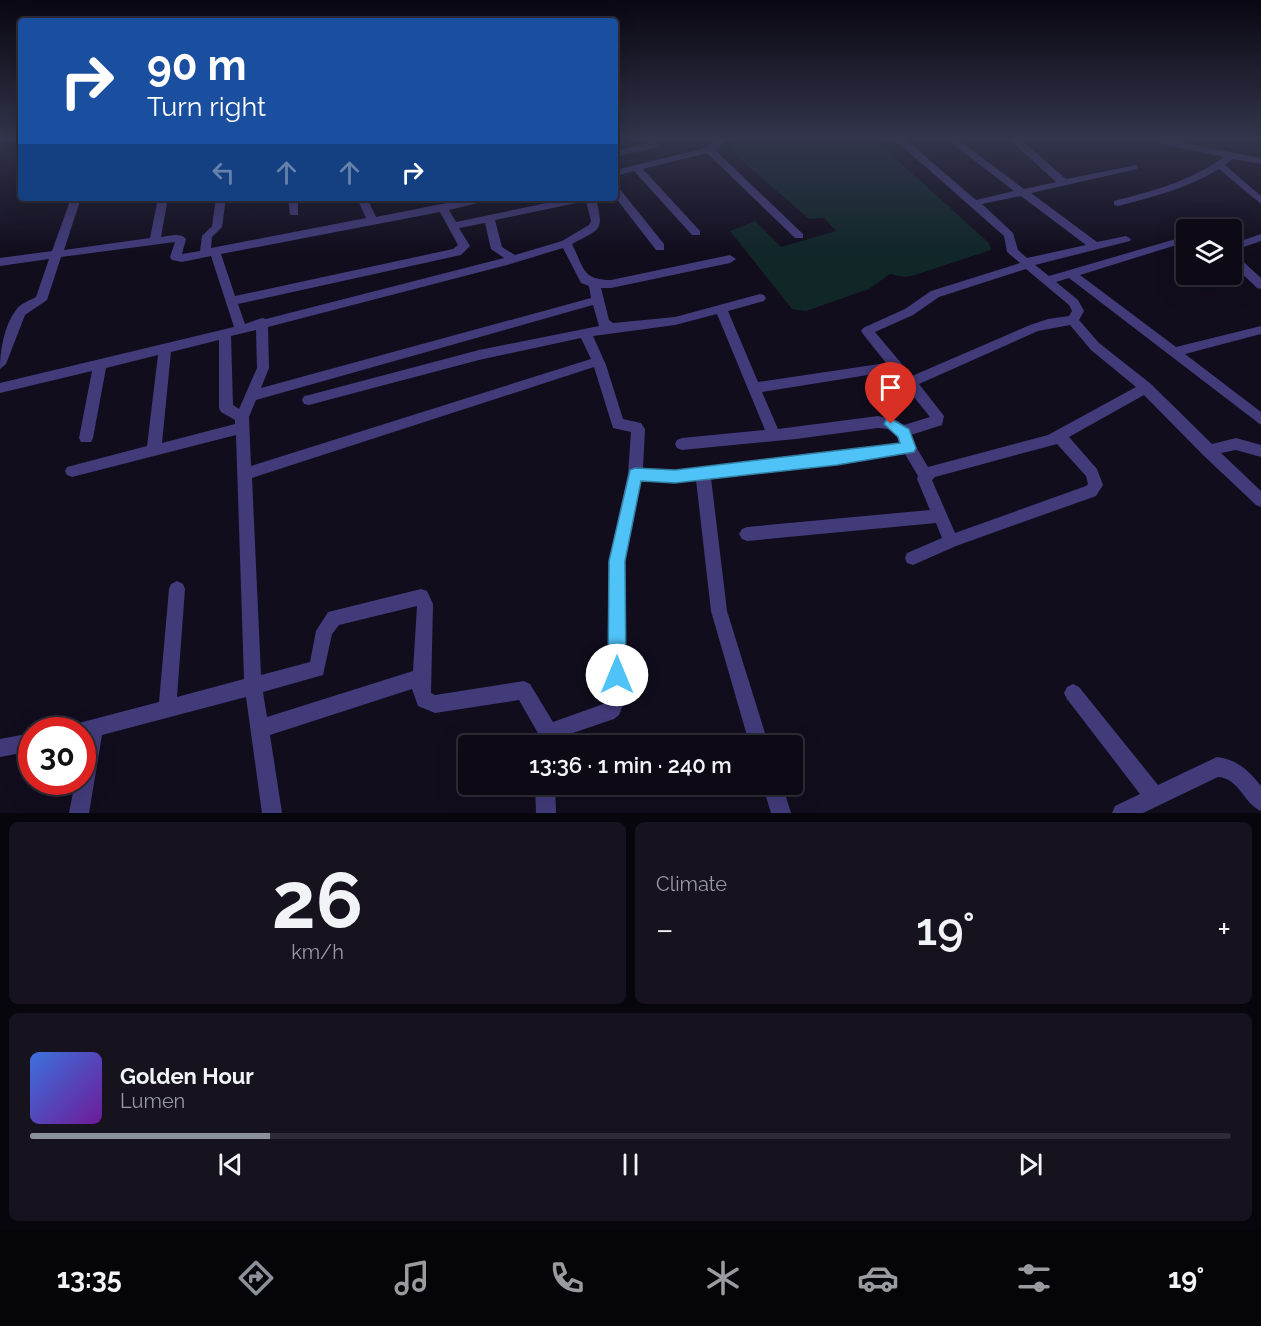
<!DOCTYPE html>
<meta charset="utf-8">
<style>
:root{--surface:#0d0a16;--page:#16131f;--text:#f1f3f6;--muted:#9a9aa1;--line:#2d2b35;--accent:#8c9099}
body{margin:0;font-family:Raleway,sans-serif;background:var(--page);color:var(--text);height:100vh;display:flex;flex-direction:column;font-size:22px;white-space:nowrap}
*{box-sizing:border-box;margin:0}
p{font-size:20px;color:var(--muted)}
.icon{flex:none;width:33px;height:33px;fill:none;stroke:currentColor;stroke-width:2;stroke-linecap:round;stroke-linejoin:round}
.map{position:relative;height:813px;overflow:hidden}
.sheet{display:flex;flex-direction:column;gap:9px;padding:9px;background:#07060c;flex:1}
.sheet>*{flex:none}
.banner{position:absolute;left:18px;top:18px;width:600px;height:183px;border-radius:6px;box-shadow:0 6px 24px #0002,0 0 0 2px var(--line);background:#1a4fa0;color:#fff;overflow:hidden}
.controls{position:absolute;left:1176px;top:219px;display:grid;gap:12px}
.controls a{display:grid;place-items:center;width:66px;height:66px;border-radius:6px;background:var(--surface);box-shadow:0 6px 24px #0002,0 0 0 2px var(--line);font-size:30px}
.speed{position:absolute;left:18px;top:717px;display:flex;gap:12px;font-size:30px;font-weight:700;text-align:center}
.speed>*{display:grid;place-content:center;width:78px;height:78px;border-radius:50%;background:var(--surface);box-shadow:0 6px 24px #0002,0 0 0 2px var(--line);line-height:1}
.speed .limit{border:9px solid #d22;background:#fff;color:#111}
.pin{position:absolute;display:grid;place-items:center;width:51px;height:51px;color:#fff;margin:-62px -26px;border-radius:50% 50% 50% 0;rotate:-45deg;box-shadow:0 0 6px #0007}
.pin .icon{rotate:45deg}
.me{position:absolute;width:66px;margin:-33px;rotate:0deg;stroke-linejoin:round;filter:drop-shadow(0 0 4px #0008)}
.turn{display:flex;align-items:center;gap:21px;height:126px;padding:0 30px;font-size:27px}
.turn .icon{width:78px;height:78px;stroke-width:2.5}
.turn b{display:block;font-size:42px;line-height:51px}
.lanes{display:flex;align-items:center;height:57px;padding:0 30px;background:#0003;justify-content:center;gap:30px;direction:ltr}
.lanes .off{opacity:.35}
.big{font-size:45px;font-weight:600;line-height:1.1}
.sheet .tile{flex:1;display:flex;flex-direction:column;justify-content:center;gap:9px;min-width:0;padding:0 21px;border-radius:9px;background:var(--page)}
.sheet .dial{align-items:center;gap:0}
.dial b{font-size:78px;line-height:1}
.song{display:flex;align-items:center;gap:18px}
.cover{width:72px;height:72px;border-radius:9px;background:linear-gradient(135deg,hsl(220 70% 55%),hsl(280 70% 35%))}
.played{height:6px;border-radius:3px;background:linear-gradient(90deg,var(--accent) 20%,var(--line) 20%)}
.keys{display:flex;justify-content:space-around;direction:ltr}
.heat{display:flex;justify-content:space-between;align-items:center;font-size:33px;direction:ltr}
.sheet .tiles{flex:1;display:grid;gap:9px;grid-template-columns:1fr 1fr}
.tile:last-child{grid-column:span 2}
.trip{position:absolute;left:458px;top:735px;width:345px;height:60px;border-radius:6px;background:var(--surface);box-shadow:0 6px 24px #0002,0 0 0 2px var(--line);font-weight:600;line-height:60px;text-align:center}
.dock{display:flex;height:96px;justify-content:space-around;align-items:center;background:#050409;color:var(--muted)}
.dock .icon{width:42px;height:42px}
.dock .current{color:var(--accent)}
.dock b{font-size:27px;color:var(--text)}
.map>svg:first-child{display:block}
.green{fill:#102627}
.lines{fill:none;stroke-linecap:round;stroke-linejoin:round}
.minor{fill:#413b7a;fill-rule:evenodd}
.route{fill:#4fc3f7;stroke:#337fa1;stroke-width:1.5}
</style>
<div class="map">
<svg width="1261" height="813" viewBox="0 0 1261 813">
<rect width="100%" height="100%" fill="#110d1d"/>
<!-- green -->
<path class="green" d="M730,138H873L989,243L991,250L915,275L905,277L890,274L869,289L806,311L792,309L730,231L755,221L781,247L836,231L824,218L809,219L729,149L734,147Z"/>
<g class="lines">
<!-- minor -->
<path class="minor" d="M716,138H726L721,146L715,150L803,234V238H795L707,153L643,169L700,231V235H692L634,171L615,176V170L706,148Z
M893,138H904L976,200L1014,191L945,138H956L1024,189L1056,182L1008,138H1019L1066,179L1137,165V169L1031,193L1097,242L1126,236L1131,239L1130,241L1035,265L1049,276L1186,236V242L1080,275L1176,347L1261,326V334L1185,354L1261,412V425L1069,278L1056,282L1078,300L1084,311L1079,320L1099,343L1151,384L1212,444L1236,438L1261,445V457L1236,450L1221,453L1261,491V507L1256,505L1203,455L1144,395L1069,437L1097,469L1103,485L1096,496L956,546L913,565L907,563L905,558L907,553L942,538L936,523L747,541L742,539L739,534L742,529L747,527L930,510L917,479L918,476L905,454L711,478L727,611L769,746H750L711,611L696,480L675,482L641,480L625,561L626,697L619,715L614,719L561,737L554,746H536L539,735L519,700L435,713L418,706L412,689L270,735L282,813H262L246,697L102,735L89,813H69L75,782H82V730H73L75,724L159,702L169,589L171,584L177,581L183,584L185,589L177,697L244,679L236,435L72,477L67,475L65,471L67,467L147,446L158,355L106,368L93,438L91,442H81L79,438L92,371L0,393V383L234,327L211,256L182,262L172,260L170,257L175,242L61,257L47,300L25,315L6,364L0,369C0,350 4,326 16,310C21,303 29,301 36,297L49,259L0,266V258L52,251L71,198H81L64,250L150,238L158,198H168L161,237C170,236 180,232 186,239L182,254L200,251L202,236L212,226L216,198H226L222,227L212,237L211,248L366,218L357,198H367L376,217L472,198H491L490,200L449,210L456,222L570,198H596C604,232 601,228 572,244C584,268 582,280 611,280L730,255L736,259L730,263L611,288H601L609,320L613,323L675,317L760,294L764,295L766,298L764,301L728,311L758,382L886,363L863,334L861,331L863,328L905,309L931,291L1020,263L1007,252L1004,236ZM1021,196L1086,245L1027,258L1018,250L1013,233L982,204ZM586,201L591,221L589,225L562,241L515,255L502,247L495,220ZM440,212L458,245L453,249L235,296L221,254ZM485,223L491,249L504,258L266,319L262,318L245,324L238,304L461,255L470,246L459,228ZM563,248L581,283L589,286L591,298L261,388L269,368L268,327L507,265ZM1026,269L1069,305L1072,311L1069,316L1048,319L1030,325L912,376L875,332L913,315L939,297ZM593,305L599,326L479,350L309,395L304,396L302,400L304,404L309,405L479,360L581,338L591,359L251,466L249,417L256,400ZM717,314L765,430L682,438L677,440L675,444L677,448L682,450L796,439L878,428L888,429L897,436L899,443L675,470L643,468L645,429L641,423L623,419L606,365L593,336L675,325ZM1070,325L1091,350L1136,387L1048,435L928,467L912,440L911,435L942,425L944,416L919,384L1038,331ZM256,330L257,368L239,409L233,405L231,336ZM219,340V408L221,412L235,420V424L162,443L171,352ZM594,367L613,428L631,432L628,474L609,561L608,697L606,703L553,722L530,684L524,681L435,695L431,693L433,604L427,591L421,589L328,612L316,631L310,662L261,675L252,478ZM893,371L930,417L904,425L896,420L878,416L778,429L762,392ZM1057,444L1086,476L1088,484L1086,486L955,533L932,480L935,477ZM417,606L413,671L267,717L263,692L323,675L332,634L339,625Z
M1136,138H1157L1261,158V164L1233,159L1225,165L1261,196V204L1219,169C1188,188 1153,197 1118,206L1114,205V201C1153,191 1191,181 1224,157Z
M655,142L660,145L658,147L615,157V151Z
M615,187L619,188L664,244V250H656L615,197Z
M288,198H298V215H290Z
M1236,221L1241,224C1234,231 1224,230 1214,230Z
M1261,234V241L1232,251V244Z
M1232,254L1236,255L1261,278V289L1257,288L1232,264Z
M1073,684L1079,687L1158,785L1217,757C1237,759 1249,771 1261,786V811C1244,804 1239,778 1218,777L1143,813H1112L1115,806L1140,794L1067,699L1064,693L1067,687Z
M32,733V751L0,757V739Z
M535,784H555L556,813H536Z
M762,784H782L791,813H771Z"/>
</g>
<!-- sky -->
<linearGradient id="sky" x2="0" y2="1"><stop stop-color="#090710"/><stop offset="0.55" stop-color="#32354c"/><stop offset="1" stop-color="#32354c" stop-opacity="0"/></linearGradient>
<rect width="1261" height="252" fill="url(#sky)"/>
<!-- route -->
<path class="route" d="M891,419L909,429L916,448L914,452L837,465L675,483L641,481L625,561L626,675L624,681L617,683L611,681L608,675L609,561L630,470L635,468L675,470L900,443L898,437L884,424L886,420Z"/>
</svg>
<div class="controls">
<a><svg class="icon" aria-label="layers" viewBox="0 0 24 24"><path d="M12 4l9 5-9 5-9-5zM3 14l9 5 9-5"/></svg></a>
</div>
<div class="speed"><div class="limit">30</div></div>
<div class="pin" style="left:891px;top:424px;background:#d93025"><svg class="icon" aria-label="arrive" viewBox="0 0 24 24"><path d="M6 21V4h12l-3 4 3 4H6"/></svg></div>
<svg class="me" style="left:617px;top:675px" viewBox="-20 -20 40 40"><circle r="19" fill="#fff"/><path d="M0-13L10 11 0 6-10 11z" fill="#4fc3f7"/></svg>
<div class="trip">13:36 · 1 min · 240 m</div>
<div class="banner">
<div class="turn"><svg class="icon" aria-label="right" viewBox="0 0 24 24"><path d="M7 20v-9h11M14 6l5 5-5 5"/></svg><div><b>90 m</b>Turn right</div></div>
<div class="lanes"><svg class="icon off" aria-label="left" viewBox="0 0 24 24"><path d="M17 20v-9H6M10 6l-5 5 5 5"/></svg><svg class="icon off" aria-label="ahead" viewBox="0 0 24 24"><path d="M12 20V5M6 11l6-6 6 6"/></svg><svg class="icon off" aria-label="ahead" viewBox="0 0 24 24"><path d="M12 20V5M6 11l6-6 6 6"/></svg><svg class="icon" aria-label="right" viewBox="0 0 24 24"><path d="M7 20v-9h11M14 6l5 5-5 5"/></svg></div>
</div>
</div>
<section class="sheet">
<div class="tiles">
<div class="tile dial"><b>26</b><p>km/h</p></div>
<div class="tile"><p>Climate</p>
<div class="heat"><a>−</a><b class="big">19°</b><a>+</a></div>
</div>
<div class="tile">
<div class="song"><i class="cover"></i><div><b>Golden Hour</b><p>Lumen</p></div></div>
<div class="played"></div>
<div class="keys"><svg class="icon" aria-label="previous" viewBox="0 0 24 24"><path d="M18 5L8 12l10 7zM5 5v14"/></svg><svg class="icon" aria-label="pause" viewBox="0 0 24 24"><path d="M8 5v14M16 5v14"/></svg><svg class="icon" aria-label="next" viewBox="0 0 24 24"><path d="M6 5l10 7-10 7zM19 5v14"/></svg></div>
</div>
</div>
</section>
<nav class="dock">
<b>13:35</b>
<svg class="icon current" aria-label="directions" viewBox="0 0 24 24"><path d="M12 3l9 9-9 9-9-9zM9 14v-3h6M13 9l2 2-2 2"/></svg>
<svg class="icon" aria-label="music" viewBox="0 0 24 24"><path d="M9 18V5l10-2v13"/><circle cx="6" cy="18" r="3"/><circle cx="16" cy="16" r="3"/></svg>
<svg class="icon" aria-label="phone" viewBox="0 0 24 24"><path d="M5 4h4l2 5-3 2q2 4 5 5l2-3 5 2v4C11 20 4 13 5 4z"/></svg>
<svg class="icon" aria-label="climate" viewBox="0 0 24 24"><path d="M12 3v18M4 7l16 10M4 17L20 7"/></svg>
<svg class="icon" aria-label="car" viewBox="0 0 24 24"><path d="M5 17H2v-5l4-1 3-4h7l3 4 3 1v5h-3M9 17h6M6 11h13"/><circle cx="7" cy="17" r="2"/><circle cx="17" cy="17" r="2"/></svg>
<svg class="icon" aria-label="filters" viewBox="0 0 24 24"><path d="M4 7h16M4 17h16"/><circle cx="9" cy="7" r="2"/><circle cx="15" cy="17" r="2"/></svg>
<b>19°</b>
</nav>
